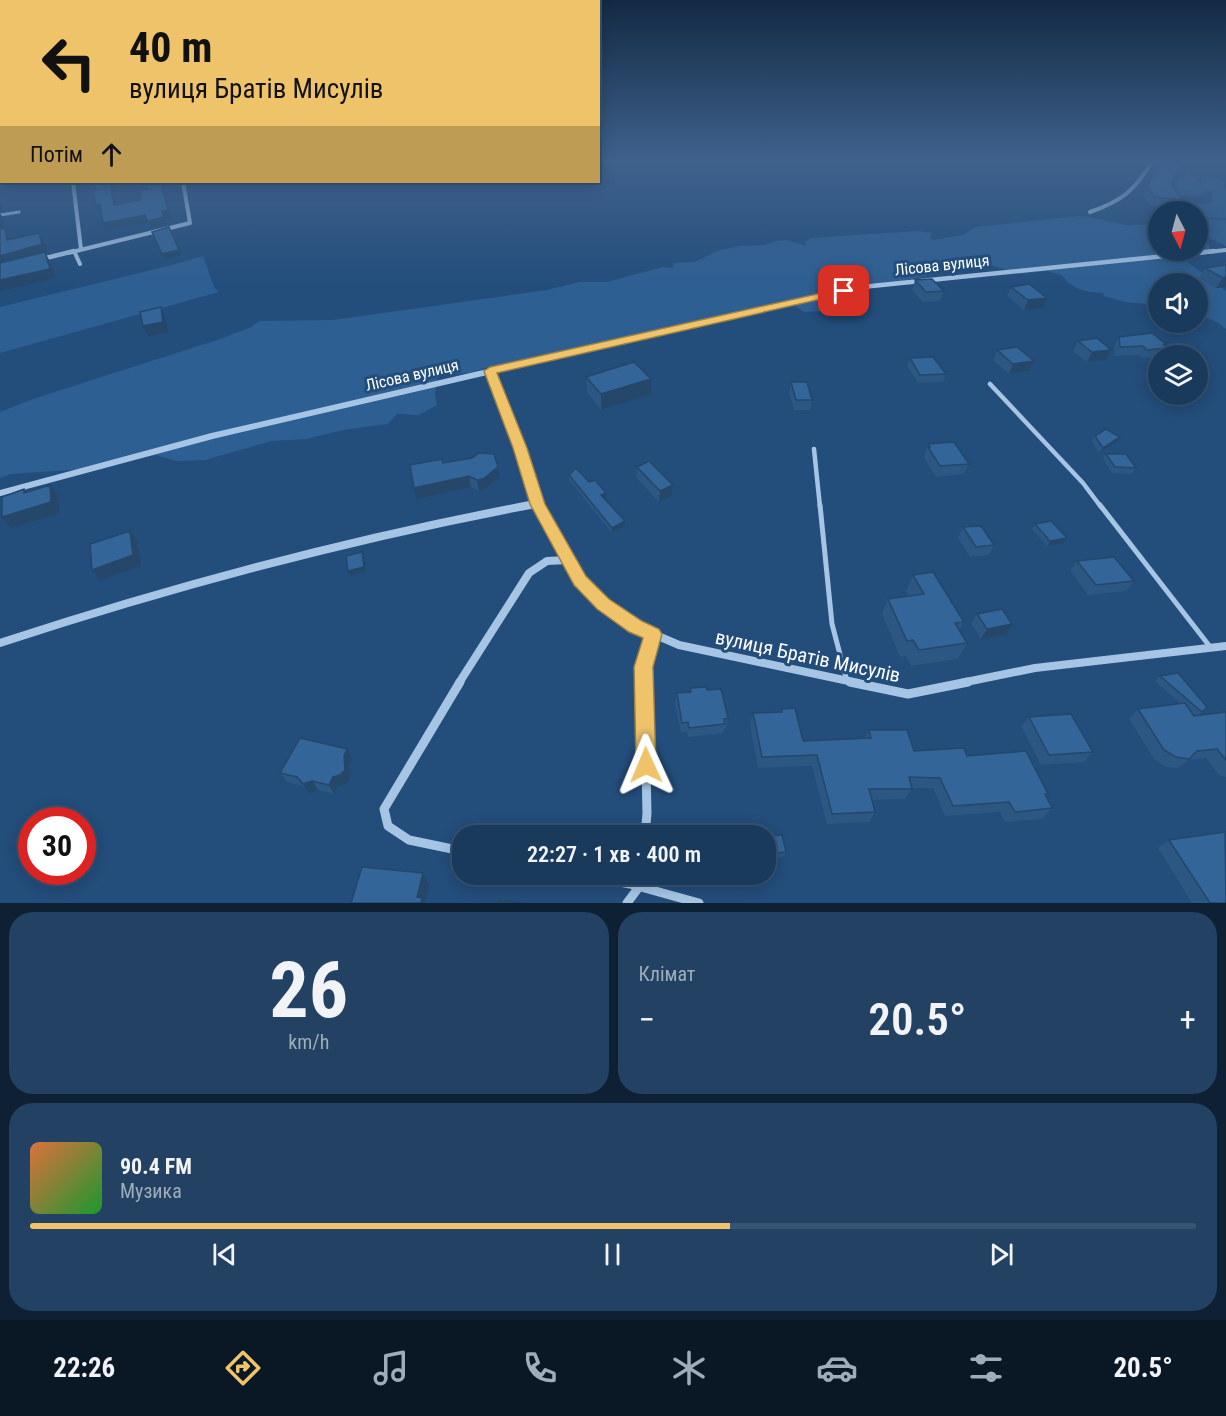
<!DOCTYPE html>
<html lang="uk">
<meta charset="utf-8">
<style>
:root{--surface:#1a3a5c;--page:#234162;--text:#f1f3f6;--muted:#9fadbb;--line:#385472;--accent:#efc36a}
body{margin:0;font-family:"Roboto Condensed",sans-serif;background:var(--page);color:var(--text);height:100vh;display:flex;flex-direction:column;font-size:22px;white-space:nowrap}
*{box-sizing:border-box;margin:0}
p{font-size:20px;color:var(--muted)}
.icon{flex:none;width:33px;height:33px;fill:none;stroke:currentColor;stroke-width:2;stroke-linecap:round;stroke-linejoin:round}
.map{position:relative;height:903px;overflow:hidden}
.sheet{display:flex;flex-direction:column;gap:9px;padding:9px;background:#0e2033;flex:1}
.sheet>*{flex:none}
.banner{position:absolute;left:0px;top:0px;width:600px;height:183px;box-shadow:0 3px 15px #0003,0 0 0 2px var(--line);background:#efc36a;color:#111;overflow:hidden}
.needle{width:39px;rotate:174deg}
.controls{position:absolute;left:1148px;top:201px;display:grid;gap:12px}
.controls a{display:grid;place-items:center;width:60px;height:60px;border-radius:50%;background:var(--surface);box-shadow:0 3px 15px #0003,0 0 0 2px var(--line);font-size:30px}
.speed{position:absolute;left:18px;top:807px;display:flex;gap:12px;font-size:30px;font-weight:700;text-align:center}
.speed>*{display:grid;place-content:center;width:78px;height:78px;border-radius:50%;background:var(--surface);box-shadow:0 3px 15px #0003,0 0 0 2px var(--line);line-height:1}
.speed .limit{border:9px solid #d22;background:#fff;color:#111}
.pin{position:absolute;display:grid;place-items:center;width:51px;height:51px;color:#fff;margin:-26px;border-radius:12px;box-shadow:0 3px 9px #0006}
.me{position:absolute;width:66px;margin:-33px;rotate:359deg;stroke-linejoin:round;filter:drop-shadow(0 0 4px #0008)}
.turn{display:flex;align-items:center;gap:21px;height:126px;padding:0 30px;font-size:27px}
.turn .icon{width:78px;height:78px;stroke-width:2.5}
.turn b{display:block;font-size:42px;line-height:51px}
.then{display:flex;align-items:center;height:57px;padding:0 30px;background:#0003;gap:12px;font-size:22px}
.big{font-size:45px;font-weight:600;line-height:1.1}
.sheet .tile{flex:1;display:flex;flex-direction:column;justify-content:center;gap:9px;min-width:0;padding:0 21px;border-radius:24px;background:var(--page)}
.sheet .dial{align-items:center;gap:0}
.dial b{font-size:78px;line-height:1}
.song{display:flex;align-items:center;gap:18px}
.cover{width:72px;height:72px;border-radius:9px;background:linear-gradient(135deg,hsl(20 70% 55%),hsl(130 70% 35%))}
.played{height:6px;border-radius:3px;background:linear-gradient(90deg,var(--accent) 60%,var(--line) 60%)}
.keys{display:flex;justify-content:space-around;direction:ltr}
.heat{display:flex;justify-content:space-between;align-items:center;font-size:33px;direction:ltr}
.sheet .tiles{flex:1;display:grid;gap:9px;grid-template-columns:1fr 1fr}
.tile:last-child{grid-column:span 2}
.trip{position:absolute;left:452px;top:825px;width:324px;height:60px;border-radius:24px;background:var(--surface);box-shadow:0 3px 15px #0003,0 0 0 2px var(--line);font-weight:600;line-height:60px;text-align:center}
.tab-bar{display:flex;height:96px;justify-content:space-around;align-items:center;background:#0a1725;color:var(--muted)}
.tab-bar .icon{width:42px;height:42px}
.tab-bar .selected{color:var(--accent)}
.tab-bar b{font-size:27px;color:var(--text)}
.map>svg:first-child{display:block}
.green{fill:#2e5f92}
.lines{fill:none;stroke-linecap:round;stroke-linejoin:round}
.service-far3{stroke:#a6c5e5;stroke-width:3}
.service-far2{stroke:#a6c5e5;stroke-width:4}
.service-far1{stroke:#a6c5e5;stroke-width:4.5}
.service{stroke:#a6c5e5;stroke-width:5}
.minor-far4{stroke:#a6c5e5;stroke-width:4}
.minor-far3{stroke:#a6c5e5;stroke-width:4.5}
.minor-far2{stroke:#a6c5e5;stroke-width:6}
.minor-far1{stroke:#a6c5e5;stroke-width:8}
.minor{stroke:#a6c5e5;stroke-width:9}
.wall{fill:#2c5783}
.shaded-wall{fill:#24476a}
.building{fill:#336598;stroke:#24476a;stroke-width:1.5}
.route{fill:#efc36a;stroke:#9b7f45;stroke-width:1.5}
.labels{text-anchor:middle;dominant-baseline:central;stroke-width:6;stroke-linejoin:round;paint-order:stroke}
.street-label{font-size:16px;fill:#fff;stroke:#234d7b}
.near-street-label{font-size:20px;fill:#fff;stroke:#234d7b}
</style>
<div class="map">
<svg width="1226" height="903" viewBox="0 0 1226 903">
<rect width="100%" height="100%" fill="#234d7b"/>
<!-- green -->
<path class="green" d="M1189,174L1195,177L1199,183L1207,184V179L1210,178L1226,181L1223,185L1226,189V218L1197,217V212L1158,210L1214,202L1211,195L1216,190L1204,192L1199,196L1176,195L1172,191L1179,188L1177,183L1182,176Z
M1079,216C1094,217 1107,221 1121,224C1137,228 1140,220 1158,230V250H1197V237L1209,244L1210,249L1191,252L1190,259L1186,261L1226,291V329L1219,323L1197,314V284H1158V305L1125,302L1104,296L1103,293C1086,292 1072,290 1062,275L1047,271L1019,274L988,264L855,290L839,297L821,311L804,312L795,306L780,307L739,316L675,326L628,338L589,351L536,364L495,365L469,373L454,374L439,371L430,373L437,378L435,394L437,405L419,415L397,414L388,424L343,430L306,439L272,441L205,460L177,461L156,455L84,469L11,474L0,478V412L36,398L220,339L251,327L260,321L333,320L547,290L579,282H607L663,267L673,268L674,263L695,262L717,251L739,246L764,245L777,241L786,240L806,246L805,242L811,238L917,231L933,233L930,237L933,240L964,235L975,227Z
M1197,219L1226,220V246L1203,235L1197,230Z
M203,256L214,287L219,292L0,353V307L172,265Z"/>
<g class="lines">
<!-- service-far3 -->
<path class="service-far3" d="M0,215L19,212"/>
<!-- service-far2 -->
<path class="service-far2" d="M74,251L80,264"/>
<!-- service-far1 -->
<path class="service-far1" d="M990,384L1083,483L1101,507
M814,449L820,507"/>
<!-- service -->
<path class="service" d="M820,505L832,624L847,681
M1100,505L1211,648"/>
<!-- minor-far4 -->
<path class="minor-far4" d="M73,182L81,249
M1090,212C1122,201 1134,191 1152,162
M68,253L190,223L183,182
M1199,253L1226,250"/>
<!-- minor-far3 -->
<path class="minor-far3" d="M42,259L74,251
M515,366L862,287L1214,251"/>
<!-- minor-far2 -->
<path class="minor-far2" d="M490,371L520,448L539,507
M0,493L212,436L522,364
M522,507L537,504"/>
<!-- minor-far1 -->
<path class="minor-far1" d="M538,505L580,581L603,604L635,626L679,645L858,683
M0,643C174,586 350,539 530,505
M459,683L529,573L547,561L568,560
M644,683V667L653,634
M961,683L1035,668L1226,646"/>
<!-- minor -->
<path class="minor" d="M460,682L384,809L388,826L409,840L462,851
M644,682L647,813L645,836
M850,682L908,694L968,682
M581,874L630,884L699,903
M627,903L639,887L641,874"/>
</g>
<!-- wall -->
<path class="wall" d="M1160,162L1171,184L1183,200L1178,208L1151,206L1143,195Z
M1226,262V287L1216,288L1199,278L1205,268L1224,265Z
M915,280L944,291L940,301L923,302L912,290Z
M1011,287L1043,308L1024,310L1007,296Z
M1119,337L1167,345L1166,346L1168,348L1163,356H1158V357L1142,358L1138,355L1115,356L1114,346Z
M1078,341L1111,350L1106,360L1087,362L1073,351Z
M997,350L1029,371L1009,374L993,360Z
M910,358L946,374L943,382L918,383L907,366Z
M586,377L651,379V394L601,410L587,392Z
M791,382L812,400L810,410H794L789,392Z
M1095,436L1120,437L1117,442L1099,453L1092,442Z
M928,444L969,464L964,474L936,477L924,458Z
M1106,454L1136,468L1132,474L1112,473L1103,459Z
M443,463L498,467L500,477L485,489L479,491L471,487L417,499Z
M637,467L673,485L672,496L659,502L636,477Z
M569,475L589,482L606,499H605L625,526L612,533L569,480Z
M1035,524L1067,538L1063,544L1047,546L1032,529Z
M963,527L994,545L989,555L970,557L958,538Z
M1077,561L1134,581L1126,591L1088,595L1070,571Z
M913,575L964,622L959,630L967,643L958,659L911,666L906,656L900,657L882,614L888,599L908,596L906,591Z
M977,614L1012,624L1006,635L981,639L971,624Z
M1160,676L1207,707L1198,716L1226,712V777L1219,775L1206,758L1188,760L1178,768L1166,767L1154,759L1129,719L1138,709L1181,704L1155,681Z
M690,688L707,690L728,718L726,728H724L723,733L688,737L687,732L681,733L675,703L677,693L690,692Z
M781,709L803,741L865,738L869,730L914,751L967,756L1048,794L1046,796L1052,808L1042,819L1005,822L1000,812L945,816L933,788H912V789L905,799L872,800L875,812L869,822L827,824L812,766L758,768L750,724L753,713L780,712Z
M1029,717L1093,752L1084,762L1041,765L1021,726Z
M352,758L349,765L350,780L346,784L338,786L334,794L318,790L309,794L303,786L287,782L280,773Z
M765,837L786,852L785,857L765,859Z
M1169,840L1226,903H1192L1158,848Z"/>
<!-- shaded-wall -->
<path class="shaded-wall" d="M110,182H112V183L118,212L114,205Z
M161,182H166L167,188H163L171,218L165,219L167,224L151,228L148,222L106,230L103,223L162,211Z
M0,201L2,203V211L0,212Z
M100,204L103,211L99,212L96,205Z
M0,213L3,218L5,238L0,229Z
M5,228L10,237L13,248L7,240Z
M39,233L44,242L47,253H45L50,261L55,278L0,291V256Z
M179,250L181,255L165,259L162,254Z
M1226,277V287L1216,288L1223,278Z
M1047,298L1043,308L1024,310L1028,300Z
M161,307L165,317L168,332L148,336L143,326Z
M1111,350L1106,360L1087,362L1092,352Z
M1034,361L1029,371L1009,374L1013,364Z
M651,379V394L601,410V394Z
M1120,437L1117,442L1099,453L1103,448Z
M498,467L500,477L485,489L479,491L477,480Z
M469,476L471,487L417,499L414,488Z
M50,485L58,496L59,513L11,528L2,517Z
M673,485L672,496L659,502L660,491Z
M606,493V499L601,501V495Z
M625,521V526L612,533V528Z
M130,531L137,541L141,566L100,580L92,570Z
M1067,538L1063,544L1047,546L1050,541Z
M362,552L364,557L366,572L350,576L348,571Z
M1012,624L1006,635L981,639L987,629Z
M347,749L352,758L349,765L350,780L346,784L338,786L334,794L329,785Z
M312,781L318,790L309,794L303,784Z
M423,873L429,885L425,903H420L417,897Z"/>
<!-- building -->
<path class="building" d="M1160,162H1181L1171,184L1183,200L1155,197L1147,187Z
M94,182H110L114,205L141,200L140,190L147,189L146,182H161L168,210L162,211L164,217L148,221L145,215L103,223L100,204L96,205L93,190H96Z
M169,227L179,250L162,254L152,232Z
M0,228V229L5,228L7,240L39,233L42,244L0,256Z
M45,252L50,269L0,280V263Z
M1226,265V277L1223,278L1205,268Z
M932,279L944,291L926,292L915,280Z
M1029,284L1047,298L1028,300L1011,287Z
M161,307L163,322L143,326L140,312Z
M1152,333L1167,345H1164L1168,348L1147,350L1143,346L1120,347L1119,337Z
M1097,338L1111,350L1092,352L1078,341Z
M1017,347L1034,361L1013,364L997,350Z
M933,357L946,374L920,375L910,358Z
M634,362L651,379L601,394L586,377Z
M791,382H807L812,400H796Z
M1106,429L1120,437L1103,448L1095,436Z
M954,442L969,464L940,466L928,447H930L928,444Z
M479,453L494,454L498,467L483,479L477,480L469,476L414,488L410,465L442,459L443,463L472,458Z
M1106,454H1126L1136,468L1115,467Z
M649,461L673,485L660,491L637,467Z
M576,468L589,482L595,480L606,493L601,495L625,521L612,528L569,475Z
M50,485L51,502L2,517V497L24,489V493Z
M1051,521L1067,538L1050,541L1035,524Z
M981,526L994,545L976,547L963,527Z
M130,531L133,555L92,570L90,544Z
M362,552L364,567L348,571L346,556Z
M1114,557L1134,581L1096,585L1077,561Z
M933,572L964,622L955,623L967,643L919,650L913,640L907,641L888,599L924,594L913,575Z
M1002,609L1012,624L987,629L977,614Z
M1178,673L1207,707L1202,712L1160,676Z
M706,687L707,690L721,689L728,718L724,719L725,724L689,728L688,722L682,723L677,693L691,692L690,688Z
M1185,703L1194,716L1226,712V760L1217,749L1197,751L1189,759L1176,757L1164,750L1138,709Z
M795,708L803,741L871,738L869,730H907L914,751L964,748L967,756L1026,751L1048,794H1045L1052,808L1015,812L1009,802L953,806L940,778L909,777L912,789H869L875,812L832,814L817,755L762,757L753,713L782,712L781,709Z
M1071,714L1093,752L1049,755L1029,717Z
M300,738L347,749L344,756L345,770L340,775L333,777L329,785L312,781L303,784L297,777L280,773Z
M1225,832L1226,903H1210L1169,840Z
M782,835L786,852L765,855V837Z
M362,867L423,873L417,897L422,898L421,903H351Z
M499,901L525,903H498Z"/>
<!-- sky -->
<linearGradient id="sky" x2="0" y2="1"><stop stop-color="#132a44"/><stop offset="0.56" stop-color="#3f628d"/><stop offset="1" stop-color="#3f628d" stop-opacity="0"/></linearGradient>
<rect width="1226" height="288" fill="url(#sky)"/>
<!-- route -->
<path class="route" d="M844,288L848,289V293L497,373L527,448L545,504L586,576L609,599L642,621L659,629L662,634L653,667L656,765L654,772L646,775L639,772L636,765L634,667L643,638L629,632L597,609L574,585L530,504L513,448L484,371L490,367Z"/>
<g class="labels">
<!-- street labels -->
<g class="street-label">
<text transform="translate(942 265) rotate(-6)">Лісова вулиця</text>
<text transform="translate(412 375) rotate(-13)">Лісова вулиця</text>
</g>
<!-- near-street labels -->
<g class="near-street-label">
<text transform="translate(808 656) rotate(12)">вулиця Братів Мисулів</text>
</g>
</g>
</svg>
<div class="controls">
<a><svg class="needle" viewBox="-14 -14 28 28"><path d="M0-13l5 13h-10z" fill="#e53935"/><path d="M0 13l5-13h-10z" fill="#9fadbb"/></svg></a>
<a><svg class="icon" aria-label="sound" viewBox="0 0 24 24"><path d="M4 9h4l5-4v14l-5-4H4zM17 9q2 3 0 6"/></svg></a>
<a><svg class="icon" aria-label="layers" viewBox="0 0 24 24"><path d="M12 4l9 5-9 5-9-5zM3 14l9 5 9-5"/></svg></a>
</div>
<div class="speed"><div class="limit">30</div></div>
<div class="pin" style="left:844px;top:291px;background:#d93025"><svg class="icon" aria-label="arrive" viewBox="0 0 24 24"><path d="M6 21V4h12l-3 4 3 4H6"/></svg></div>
<svg class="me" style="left:646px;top:765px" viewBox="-20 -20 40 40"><path d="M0-17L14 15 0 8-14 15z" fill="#efc36a" stroke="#fff" stroke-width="4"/></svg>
<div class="trip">22:27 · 1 хв · 400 m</div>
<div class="banner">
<div class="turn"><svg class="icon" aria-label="left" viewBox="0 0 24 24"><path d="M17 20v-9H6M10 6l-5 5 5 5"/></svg><div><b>40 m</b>вулиця Братів Мисулів</div></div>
<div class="then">Потім<svg class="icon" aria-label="ahead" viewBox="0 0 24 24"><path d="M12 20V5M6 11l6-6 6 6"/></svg></div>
</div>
</div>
<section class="sheet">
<div class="tiles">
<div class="tile dial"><b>26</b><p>km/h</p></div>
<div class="tile"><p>Клімат</p>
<div class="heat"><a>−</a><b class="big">20.5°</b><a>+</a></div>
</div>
<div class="tile">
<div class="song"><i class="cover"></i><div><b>90.4 FM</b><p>Музика</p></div></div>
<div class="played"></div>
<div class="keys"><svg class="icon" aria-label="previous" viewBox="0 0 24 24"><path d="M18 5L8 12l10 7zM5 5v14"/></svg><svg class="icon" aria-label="pause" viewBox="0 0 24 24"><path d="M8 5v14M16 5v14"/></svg><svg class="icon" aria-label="next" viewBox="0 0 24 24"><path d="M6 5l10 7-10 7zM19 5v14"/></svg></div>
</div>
</div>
</section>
<nav class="tab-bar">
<b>22:26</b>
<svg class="icon selected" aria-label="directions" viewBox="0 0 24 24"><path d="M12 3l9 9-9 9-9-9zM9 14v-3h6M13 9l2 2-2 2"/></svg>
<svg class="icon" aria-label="music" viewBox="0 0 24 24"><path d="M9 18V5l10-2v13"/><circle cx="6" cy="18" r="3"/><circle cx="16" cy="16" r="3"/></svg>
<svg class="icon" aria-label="phone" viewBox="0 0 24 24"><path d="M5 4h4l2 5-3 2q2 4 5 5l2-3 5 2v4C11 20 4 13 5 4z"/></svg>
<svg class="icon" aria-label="climate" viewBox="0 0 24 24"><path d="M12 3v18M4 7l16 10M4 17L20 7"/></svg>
<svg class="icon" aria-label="car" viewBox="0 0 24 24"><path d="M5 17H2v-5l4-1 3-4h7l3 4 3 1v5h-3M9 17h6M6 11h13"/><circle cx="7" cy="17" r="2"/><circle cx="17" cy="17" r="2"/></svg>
<svg class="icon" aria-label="filters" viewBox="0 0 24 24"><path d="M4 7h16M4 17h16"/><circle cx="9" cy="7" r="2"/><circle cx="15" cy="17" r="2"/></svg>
<b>20.5°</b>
</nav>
